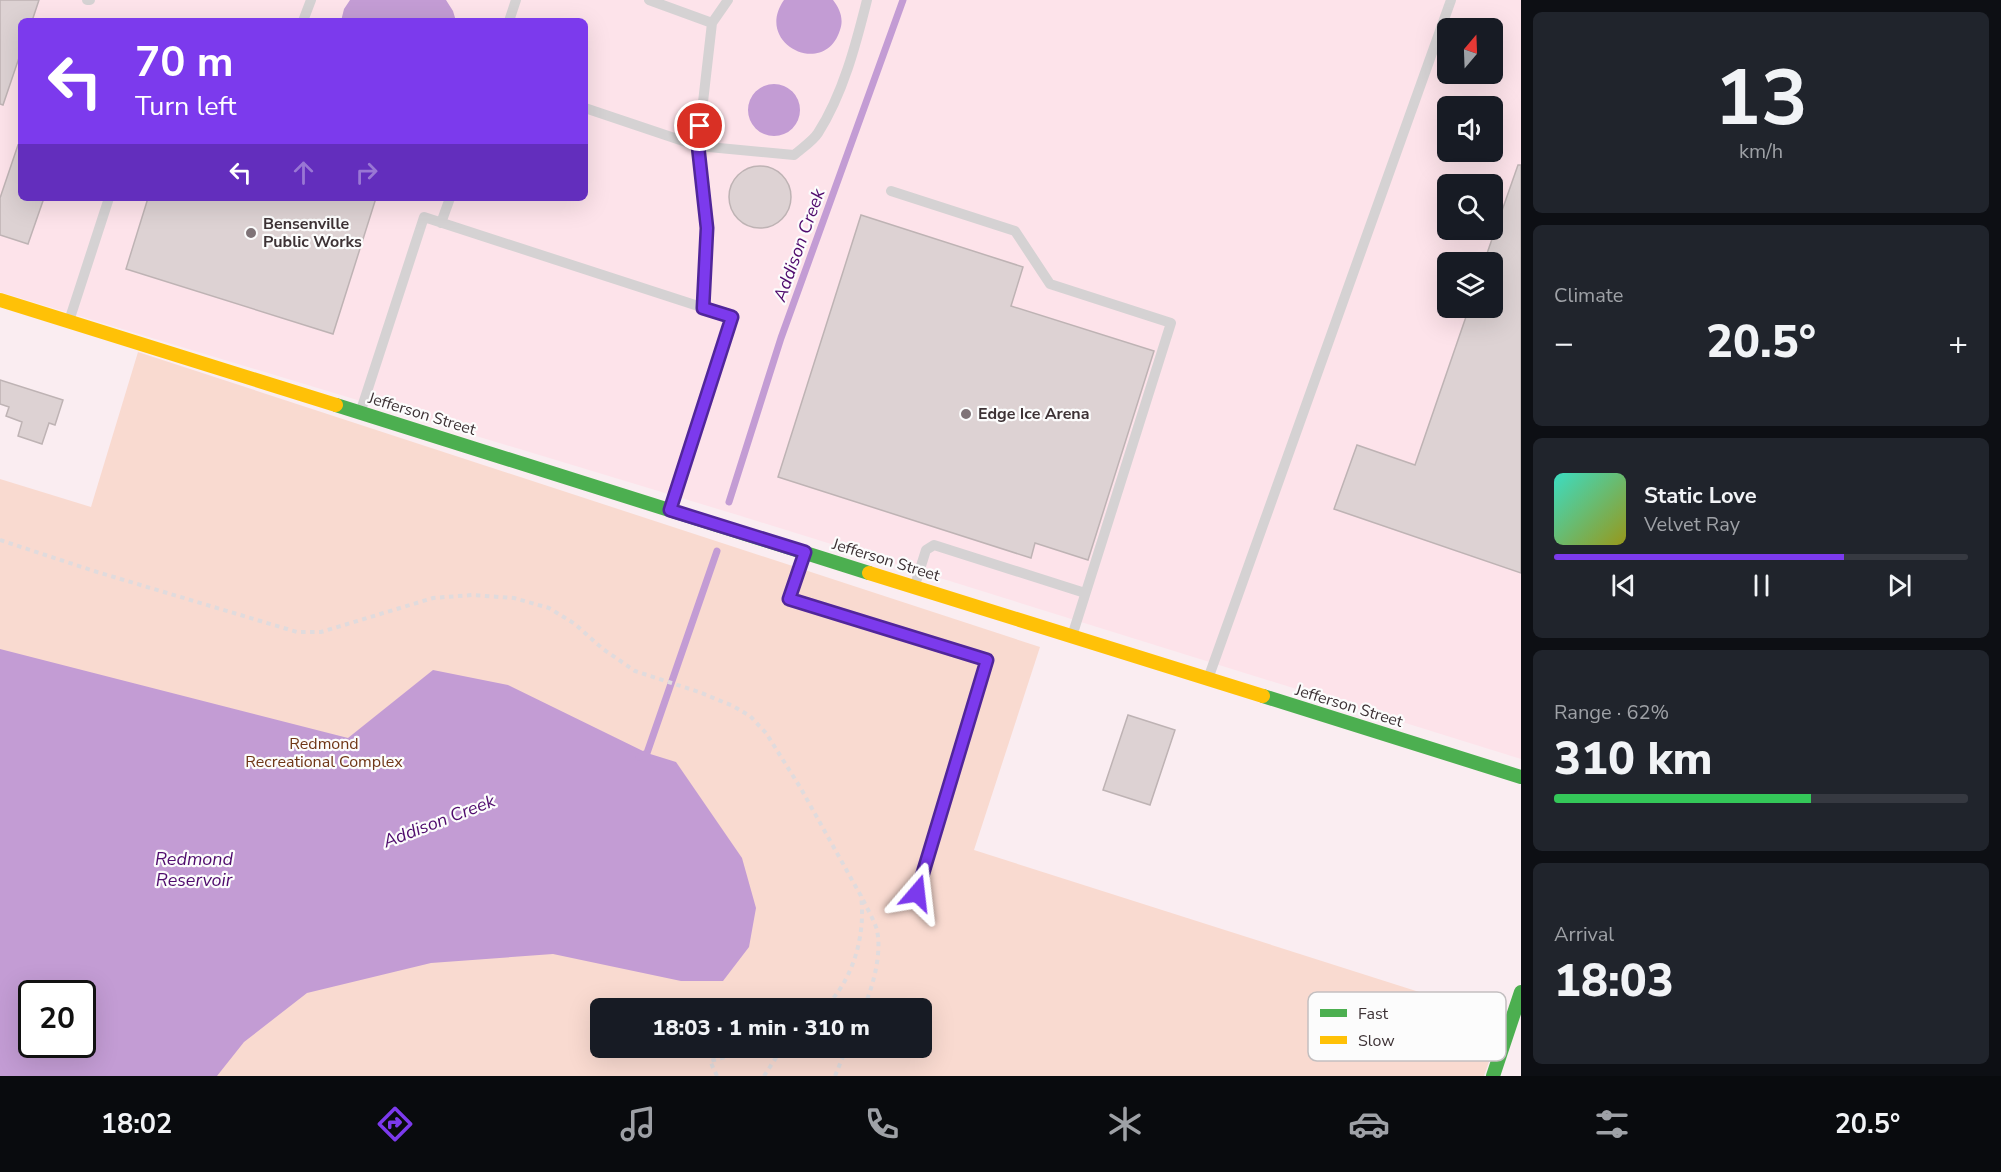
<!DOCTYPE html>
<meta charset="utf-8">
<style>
:root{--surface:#171b24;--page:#20242c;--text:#f1f3f6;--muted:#9ea1a6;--line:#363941;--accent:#7c3aed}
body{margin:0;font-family:"Nunito Sans",sans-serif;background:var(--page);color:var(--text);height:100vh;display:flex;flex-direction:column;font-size:22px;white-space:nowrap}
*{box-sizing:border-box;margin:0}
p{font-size:20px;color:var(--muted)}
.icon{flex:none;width:33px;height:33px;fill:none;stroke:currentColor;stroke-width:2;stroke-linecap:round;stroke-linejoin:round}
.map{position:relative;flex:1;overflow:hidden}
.side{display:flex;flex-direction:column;gap:12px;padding:12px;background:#0d0f14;width:480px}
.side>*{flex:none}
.hud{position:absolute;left:18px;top:18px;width:570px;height:183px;border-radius:9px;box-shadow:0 6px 24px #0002;background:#7c3aed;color:#fff;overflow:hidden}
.needle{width:39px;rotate:19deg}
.fabs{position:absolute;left:1437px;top:18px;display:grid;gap:12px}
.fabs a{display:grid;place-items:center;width:66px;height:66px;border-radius:9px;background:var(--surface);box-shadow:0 6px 24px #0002;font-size:30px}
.speed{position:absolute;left:18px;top:980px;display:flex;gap:12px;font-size:30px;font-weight:700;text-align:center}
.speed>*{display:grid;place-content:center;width:78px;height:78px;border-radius:50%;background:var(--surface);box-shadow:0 6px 24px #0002;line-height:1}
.speed .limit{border:3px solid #111;border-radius:9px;background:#fff;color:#111}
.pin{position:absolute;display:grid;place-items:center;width:51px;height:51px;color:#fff;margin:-26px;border:3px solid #fff;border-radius:50%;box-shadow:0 2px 6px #0007}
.me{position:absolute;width:66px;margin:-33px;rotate:17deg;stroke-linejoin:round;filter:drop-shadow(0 0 4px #0008)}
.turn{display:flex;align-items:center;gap:21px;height:126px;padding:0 18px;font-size:27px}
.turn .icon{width:78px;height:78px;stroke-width:2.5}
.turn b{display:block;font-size:42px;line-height:51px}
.lanes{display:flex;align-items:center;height:57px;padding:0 18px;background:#0003;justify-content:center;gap:30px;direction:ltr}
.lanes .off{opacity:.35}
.big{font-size:45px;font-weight:800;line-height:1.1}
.side .card{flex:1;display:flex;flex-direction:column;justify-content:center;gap:9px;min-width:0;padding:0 21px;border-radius:9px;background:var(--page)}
.side .dial{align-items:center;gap:0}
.dial b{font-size:78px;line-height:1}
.song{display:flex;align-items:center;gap:18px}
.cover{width:72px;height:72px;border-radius:9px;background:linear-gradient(135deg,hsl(170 70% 55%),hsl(60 70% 35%))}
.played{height:6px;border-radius:3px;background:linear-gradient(90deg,var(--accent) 70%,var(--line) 70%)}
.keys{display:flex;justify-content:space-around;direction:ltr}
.heat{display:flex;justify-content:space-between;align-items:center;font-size:33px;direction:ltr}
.charge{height:9px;border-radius:4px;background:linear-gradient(90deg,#34c759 62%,var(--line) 0)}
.trip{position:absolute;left:590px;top:998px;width:342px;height:60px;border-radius:9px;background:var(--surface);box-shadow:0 6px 24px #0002;font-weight:800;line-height:60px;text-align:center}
.tabs{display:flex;height:96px;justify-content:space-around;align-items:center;background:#090b0e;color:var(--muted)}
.tabs .icon{width:42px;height:42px}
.tabs .current{color:var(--accent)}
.tabs b{font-size:27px;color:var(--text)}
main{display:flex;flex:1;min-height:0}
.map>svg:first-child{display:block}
.built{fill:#fde3ea;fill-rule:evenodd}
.green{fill:#f9dad0;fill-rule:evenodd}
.water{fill:#c39cd4;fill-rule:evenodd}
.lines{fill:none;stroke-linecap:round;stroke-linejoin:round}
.stream{stroke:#c39cd4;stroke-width:7}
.building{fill:#ddd2d3;stroke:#beb3b4;stroke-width:1.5}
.path{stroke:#e0dbdd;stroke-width:4;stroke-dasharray:4.5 4.5;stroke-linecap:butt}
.lane{stroke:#d5d2d3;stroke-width:10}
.fast{stroke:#4caf50;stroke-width:14}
.slow{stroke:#ffc107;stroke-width:14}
.route-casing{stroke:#51269a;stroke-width:15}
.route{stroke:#7c3aed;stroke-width:10}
.poi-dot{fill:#7f7377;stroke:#fcfcfc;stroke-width:2}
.labels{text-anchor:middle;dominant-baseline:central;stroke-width:4.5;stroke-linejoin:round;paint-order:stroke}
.poi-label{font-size:16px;font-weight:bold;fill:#3d3235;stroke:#fcfcfc;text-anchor:start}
.street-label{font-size:16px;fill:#3d3235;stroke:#fcfcfc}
.park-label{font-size:16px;fill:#6f3616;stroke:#fcfcfc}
.water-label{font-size:18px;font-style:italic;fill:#4f0b6d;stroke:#fcfcfc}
.key{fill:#fcfcfc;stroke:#c3bfc0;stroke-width:1.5}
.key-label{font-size:16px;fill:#3d3235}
</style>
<main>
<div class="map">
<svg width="1521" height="1076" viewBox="0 0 1521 1076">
<rect width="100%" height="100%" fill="#faedf1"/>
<!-- built -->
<path class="built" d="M0,0H1521V759L741,516L0,292ZM21,21H585V198H21ZM1448,28H1492V74H1448ZM1448,106H1492V152H1448ZM1448,184H1492V230H1448ZM1448,262H1492V308H1448Z"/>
<!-- green -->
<path class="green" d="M138,352L1040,647L974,850L1504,1019L1484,1076H0V479L91,507ZM32,993H82V1044H32ZM600,1008H921V1047H600Z"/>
<!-- water -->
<path class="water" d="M350,0H446L453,11L456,21H341L344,9Z
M784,0H833C840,9 844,19 840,30C825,79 753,44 784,0Z
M748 110a26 26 0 1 1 52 0a26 26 0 1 1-52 0Z
M0,649L348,738L433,670L508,685L647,753L676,762L742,858L756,908L749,947L723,981H681L553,954L431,963L307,993L244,1042L217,1076H0ZM32,993H82V1044H32Z"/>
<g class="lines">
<!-- stream -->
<path class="stream" d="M729,502L781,338L903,0
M639,757L647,753L717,551"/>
</g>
<!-- building -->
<path class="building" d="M0,0H39L32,21H21V52L3,105L0,104Z
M18,145L21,146V198H44L28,244L0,235V198Z
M1518,165H1521V573L1334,509L1357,445L1415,465L1469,308H1492V262H1484Z
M729 197a31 31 0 1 1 62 0a31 31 0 1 1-62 0Z
M148,198H376L333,334L126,269Z
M861,215L1023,267L1011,306L1154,351L1088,560L1035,543L1031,558L778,477Z
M0,380L63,400L55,425L49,423L42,444L18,436L22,422L6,416L9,407L0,404Z
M1128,715L1175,730L1150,805L1103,790Z"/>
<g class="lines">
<!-- path -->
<path class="path" d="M0,540L94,571L297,632H321L433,598L472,595L514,598L549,608L575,624L603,649L635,671L699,692L733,706L750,716L766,733L800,787L861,896C866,935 853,981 824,1008
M863,900C868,910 874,920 877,930C882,955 873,985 864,1008
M717,1076L710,1061L765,1047
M764,1076L783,1047
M835,1076L847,1047"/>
<!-- lane -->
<path class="lane" d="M87,0H90
M649,0L712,23L698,146L707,227L703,308
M303,21L311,0
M509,21L516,0
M712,23L728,0
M585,108L698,146L794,155C802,148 813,141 818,133C843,94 856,44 867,0
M891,191L1015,231L1050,284L1171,323L1073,633
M441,223L450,198
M69,321L109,198
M361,410L424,217L732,317L670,509
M803,555L789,599L987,660L917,893
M915,585L926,550L934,545L1085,593
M1209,676L1451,0"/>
<!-- fast -->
<path class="fast" d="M336,405L869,573
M1263,696L1521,777
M1493,1076L1521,992"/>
<!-- slow -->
<path class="slow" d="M0,300L336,405
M869,573L1263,696"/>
</g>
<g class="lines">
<defs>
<path id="route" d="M700,126L698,146L707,228L703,308L732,317L670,510L805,552L789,599L987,660L917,893"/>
</defs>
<!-- route casing -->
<use href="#route" class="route-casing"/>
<!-- route -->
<use href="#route" class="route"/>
</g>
<!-- markers -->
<g class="poi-dot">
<circle cx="251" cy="233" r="6"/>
<circle cx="966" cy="414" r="6"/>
</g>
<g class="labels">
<!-- poi labels -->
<g class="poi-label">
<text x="263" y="224">Bensenville<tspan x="263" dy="18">Public Works</tspan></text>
<text x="978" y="414">Edge Ice Arena</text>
</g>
<!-- street labels -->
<g class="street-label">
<text transform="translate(422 414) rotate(17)">Jefferson Street</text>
<text transform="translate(886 560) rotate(17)">Jefferson Street</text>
<text transform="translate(1349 706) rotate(17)">Jefferson Street</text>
</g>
<!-- park labels -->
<g class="park-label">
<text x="324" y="744">Redmond<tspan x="324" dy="18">Recreational Complex</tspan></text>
</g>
<!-- water labels -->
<g class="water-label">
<text transform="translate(799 245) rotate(-70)">Addison Creek</text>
<text transform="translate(439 821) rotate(-21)">Addison Creek</text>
<text x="194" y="859">Redmond<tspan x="194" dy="21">Reservoir</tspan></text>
</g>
</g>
<!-- legend -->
<rect x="1308" y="992" width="198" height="69" rx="9" class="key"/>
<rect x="1320" y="1009" width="27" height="8" fill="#4caf50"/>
<rect x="1320" y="1036" width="27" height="8" fill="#ffc107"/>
<g class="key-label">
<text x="1358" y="1019">Fast</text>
<text x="1358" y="1046">Slow</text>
</g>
</svg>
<div class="fabs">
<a><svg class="needle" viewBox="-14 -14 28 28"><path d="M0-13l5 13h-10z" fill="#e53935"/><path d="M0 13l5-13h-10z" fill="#9ea1a6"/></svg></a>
<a><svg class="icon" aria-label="sound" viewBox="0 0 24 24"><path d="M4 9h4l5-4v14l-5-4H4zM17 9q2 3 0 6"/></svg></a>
<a><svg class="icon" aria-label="search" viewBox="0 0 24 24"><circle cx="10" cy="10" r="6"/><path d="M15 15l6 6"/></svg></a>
<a><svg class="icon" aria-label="layers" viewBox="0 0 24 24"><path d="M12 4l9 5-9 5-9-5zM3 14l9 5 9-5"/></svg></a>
</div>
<div class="speed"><div class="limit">20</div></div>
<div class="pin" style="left:700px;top:126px;background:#d93025"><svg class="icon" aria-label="arrive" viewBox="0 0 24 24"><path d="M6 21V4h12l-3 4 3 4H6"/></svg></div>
<svg class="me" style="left:917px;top:893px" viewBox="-20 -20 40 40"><path d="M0-17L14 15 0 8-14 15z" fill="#7c3aed" stroke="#fff" stroke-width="4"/></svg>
<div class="trip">18:03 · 1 min · 310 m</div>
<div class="hud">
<div class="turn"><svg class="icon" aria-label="left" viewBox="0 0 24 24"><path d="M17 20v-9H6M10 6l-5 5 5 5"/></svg><div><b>70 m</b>Turn left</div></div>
<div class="lanes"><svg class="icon" aria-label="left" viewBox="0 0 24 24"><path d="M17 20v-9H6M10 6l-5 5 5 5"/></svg><svg class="icon off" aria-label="ahead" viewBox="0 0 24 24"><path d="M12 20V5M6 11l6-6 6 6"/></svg><svg class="icon off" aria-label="right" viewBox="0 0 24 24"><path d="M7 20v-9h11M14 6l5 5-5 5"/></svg></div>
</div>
</div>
<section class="side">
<div class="card dial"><b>13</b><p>km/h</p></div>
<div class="card"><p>Climate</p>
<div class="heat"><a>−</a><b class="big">20.5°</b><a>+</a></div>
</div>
<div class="card">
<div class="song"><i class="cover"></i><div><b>Static Love</b><p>Velvet Ray</p></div></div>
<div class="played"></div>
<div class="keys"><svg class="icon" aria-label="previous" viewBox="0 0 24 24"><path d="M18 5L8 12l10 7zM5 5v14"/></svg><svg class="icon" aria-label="pause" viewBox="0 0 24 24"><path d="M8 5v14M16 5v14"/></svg><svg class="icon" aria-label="next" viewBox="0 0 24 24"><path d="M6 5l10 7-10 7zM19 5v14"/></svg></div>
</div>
<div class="card"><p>Range · 62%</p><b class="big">310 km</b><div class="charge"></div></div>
<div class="card"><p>Arrival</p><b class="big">18:03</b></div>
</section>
</main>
<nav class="tabs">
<b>18:02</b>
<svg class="icon current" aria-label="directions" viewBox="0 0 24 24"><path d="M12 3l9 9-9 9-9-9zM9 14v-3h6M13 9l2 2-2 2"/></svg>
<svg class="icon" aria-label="music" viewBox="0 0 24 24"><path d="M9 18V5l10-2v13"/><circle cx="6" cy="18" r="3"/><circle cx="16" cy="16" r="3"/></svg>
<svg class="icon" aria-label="phone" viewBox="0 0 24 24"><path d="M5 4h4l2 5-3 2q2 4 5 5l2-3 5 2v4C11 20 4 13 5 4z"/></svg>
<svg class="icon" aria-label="climate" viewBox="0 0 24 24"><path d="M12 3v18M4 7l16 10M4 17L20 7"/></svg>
<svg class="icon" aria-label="car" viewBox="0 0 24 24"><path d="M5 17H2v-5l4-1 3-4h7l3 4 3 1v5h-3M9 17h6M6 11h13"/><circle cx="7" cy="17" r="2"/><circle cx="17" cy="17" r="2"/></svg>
<svg class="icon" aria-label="filters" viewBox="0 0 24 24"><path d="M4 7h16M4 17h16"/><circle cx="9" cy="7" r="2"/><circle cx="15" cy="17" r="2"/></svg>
<b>20.5°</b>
</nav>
